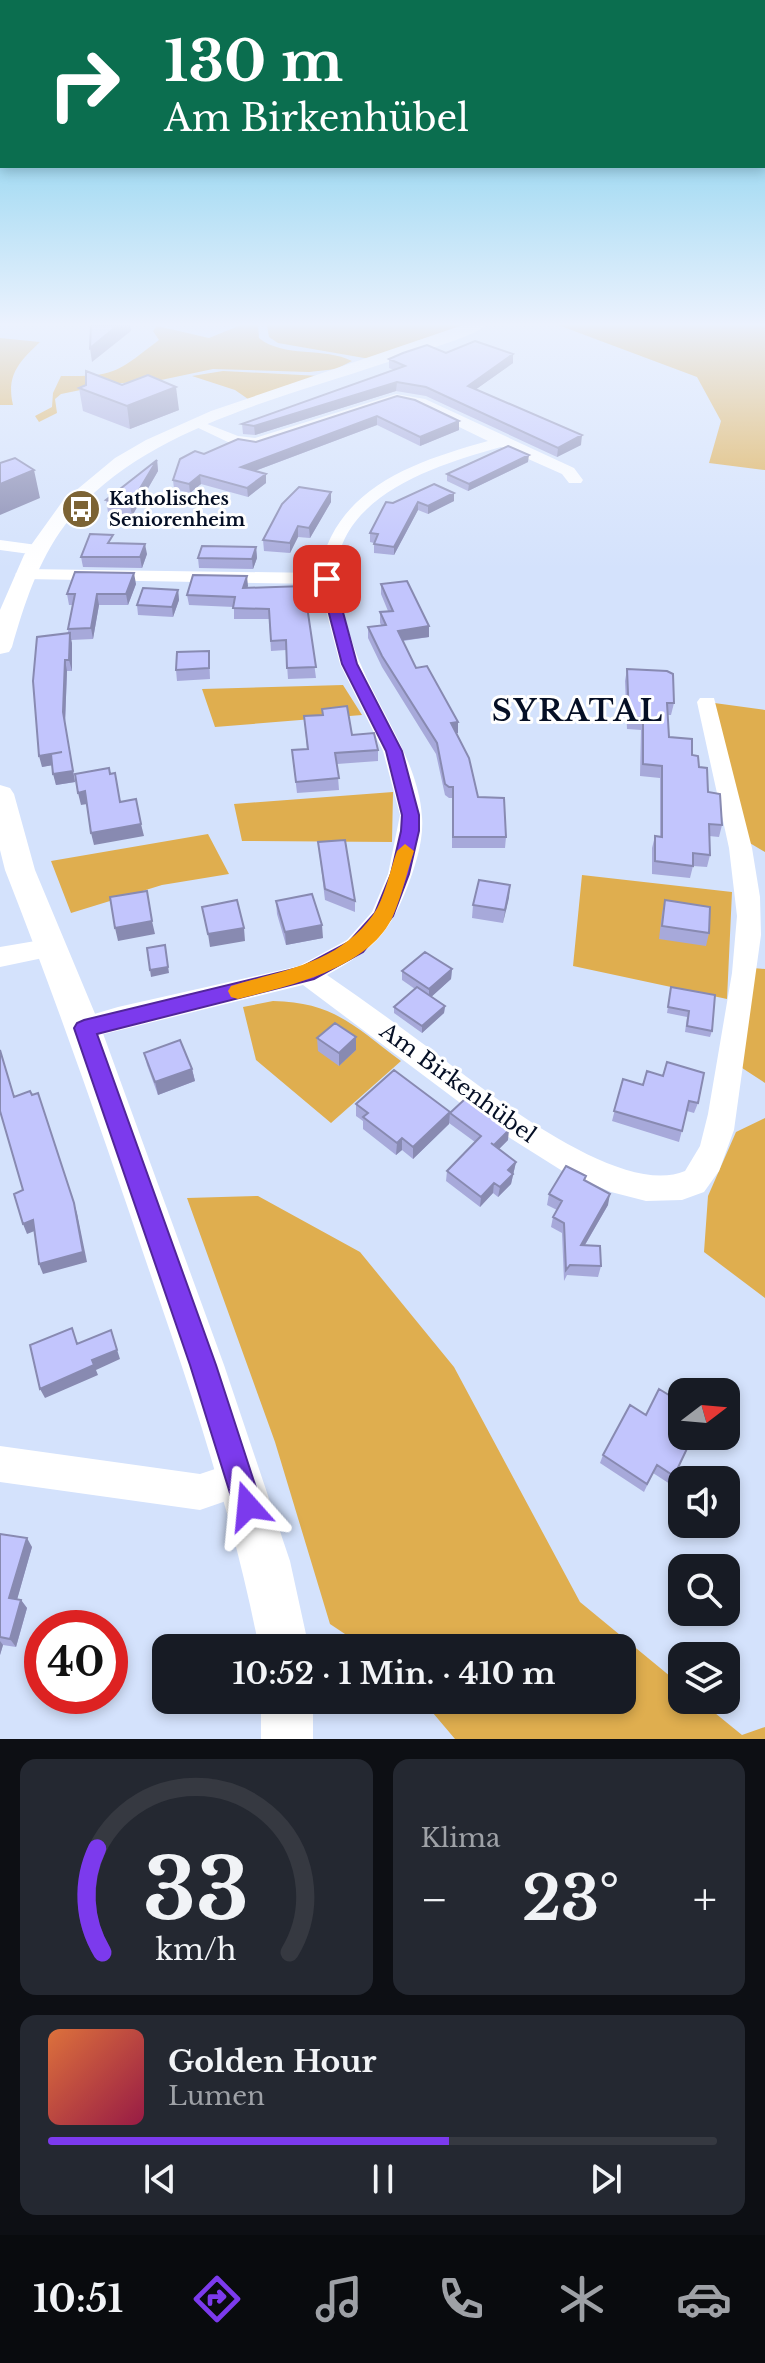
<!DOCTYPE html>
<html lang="de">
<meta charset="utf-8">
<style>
:root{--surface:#171b24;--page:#242831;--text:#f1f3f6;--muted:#9ea1a6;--line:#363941;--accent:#7c3aed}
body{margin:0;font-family:"Libre Baskerville",serif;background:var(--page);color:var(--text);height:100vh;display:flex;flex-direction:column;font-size:30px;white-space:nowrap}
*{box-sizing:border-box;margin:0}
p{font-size:26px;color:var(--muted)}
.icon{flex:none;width:44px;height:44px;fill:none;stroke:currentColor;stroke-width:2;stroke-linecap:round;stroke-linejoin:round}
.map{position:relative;height:1739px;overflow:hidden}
.drawer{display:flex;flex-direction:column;gap:20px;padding:20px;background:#0d0f14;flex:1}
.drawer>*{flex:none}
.hud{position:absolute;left:0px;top:0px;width:766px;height:168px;box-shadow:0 4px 12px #0003;background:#0b6e4f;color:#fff;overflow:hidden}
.needle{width:52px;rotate:74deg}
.tools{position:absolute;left:668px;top:1378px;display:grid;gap:16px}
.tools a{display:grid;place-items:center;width:72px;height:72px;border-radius:16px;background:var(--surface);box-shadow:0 4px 12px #0003;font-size:40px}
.speed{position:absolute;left:24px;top:1610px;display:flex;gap:16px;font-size:40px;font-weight:700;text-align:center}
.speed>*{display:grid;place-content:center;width:104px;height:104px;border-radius:50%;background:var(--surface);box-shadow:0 4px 12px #0003;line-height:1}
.speed .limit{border:12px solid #d22;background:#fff;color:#111}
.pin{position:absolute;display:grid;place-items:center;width:68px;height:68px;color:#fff;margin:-34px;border-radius:16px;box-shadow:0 4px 12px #0006}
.me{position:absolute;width:88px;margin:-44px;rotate:342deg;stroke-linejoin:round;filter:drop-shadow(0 0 6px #0008)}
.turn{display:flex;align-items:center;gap:28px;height:168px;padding:0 32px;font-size:36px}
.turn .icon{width:104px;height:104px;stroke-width:2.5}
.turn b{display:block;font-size:56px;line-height:68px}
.big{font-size:60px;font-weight:700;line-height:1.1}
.drawer .widget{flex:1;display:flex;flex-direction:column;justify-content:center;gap:12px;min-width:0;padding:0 28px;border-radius:16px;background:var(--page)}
.drawer .dial{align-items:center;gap:0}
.dial svg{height:208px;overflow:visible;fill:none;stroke:var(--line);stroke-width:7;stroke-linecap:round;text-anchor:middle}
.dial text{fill:var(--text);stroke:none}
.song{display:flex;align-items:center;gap:24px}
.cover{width:96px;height:96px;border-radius:12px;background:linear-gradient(135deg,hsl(20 70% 55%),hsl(340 70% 35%))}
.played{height:8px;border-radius:4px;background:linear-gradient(90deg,var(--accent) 60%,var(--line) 60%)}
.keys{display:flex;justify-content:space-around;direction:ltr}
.heat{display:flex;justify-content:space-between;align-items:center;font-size:44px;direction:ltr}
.drawer .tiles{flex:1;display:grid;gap:20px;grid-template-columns:1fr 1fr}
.widget:last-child{grid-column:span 2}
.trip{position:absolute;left:152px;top:1634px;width:484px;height:80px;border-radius:16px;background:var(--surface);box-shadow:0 4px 12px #0003;font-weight:700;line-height:80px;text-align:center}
.tabs{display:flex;height:128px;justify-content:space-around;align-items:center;background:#090b0e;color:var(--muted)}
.tabs .icon{width:56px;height:56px}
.tabs .active{color:var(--accent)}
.tabs b{font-size:36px;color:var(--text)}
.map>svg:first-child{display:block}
.green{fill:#dfae4f}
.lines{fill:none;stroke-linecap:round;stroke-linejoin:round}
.minor{fill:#fff;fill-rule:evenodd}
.tertiary{fill:#fff;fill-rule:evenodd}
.wall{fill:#a7a9da}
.shaded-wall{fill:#888ab1}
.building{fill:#c2c5fd;stroke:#888ab1;stroke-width:2}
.route{fill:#7c3aed;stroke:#51269a;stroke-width:2}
.slow{fill:#f59e0b}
.labels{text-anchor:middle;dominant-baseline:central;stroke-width:6;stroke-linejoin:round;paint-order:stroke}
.far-poi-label{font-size:18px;font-weight:bold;fill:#050f25;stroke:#fff;text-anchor:start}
.street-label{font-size:22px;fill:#050f25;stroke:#fff}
.district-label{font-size:30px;font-weight:bold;letter-spacing:2px;fill:#050f25;stroke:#fff}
</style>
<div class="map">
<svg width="765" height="1739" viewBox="0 0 765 1739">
<rect width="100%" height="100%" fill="#d4e2fc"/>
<!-- green -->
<path class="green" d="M241,325H258L259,338C283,358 325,347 352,361L336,369L309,372L213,369L161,380L110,384L61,394L55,399L57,413L39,422L35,416L52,407L53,393L61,376C115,377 117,372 159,340L153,331L157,326L209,338Z
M267,325H471L370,359L278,343L269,337Z
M558,325H765V470L709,463L721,421L697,377Z
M0,338L40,342C19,362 6,375 13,405H0Z
M223,371L320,376L248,399L235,390L192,376Z
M343,685L362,715L215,727L202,689Z
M707,702L765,710V852L738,836Z
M393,792L392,842L242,841L234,804Z
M208,834L229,874L162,885L71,913L51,861Z
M582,875L732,892L727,999L573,966Z
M753,968L765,969V1083L736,1064Z
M273,1001C334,1002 355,1027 401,1061L331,1123L256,1060L243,1007Z
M765,1118V1298L704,1252L708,1196L736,1132Z
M258,1196L360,1252L454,1367L580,1602L682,1686V1700H699L742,1735L765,1727V1739H455L422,1700H622V1648H366L330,1624L275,1442L187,1198Z"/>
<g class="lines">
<!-- minor -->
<path class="minor" d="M396,394L425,399L574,468L583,480L581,483H569L562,474L501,447C437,465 337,495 336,577C336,593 354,650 361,665C381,713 419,764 422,817C424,840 415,867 407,888C388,936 372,950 327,975C359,997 391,1020 422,1043C475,1082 617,1200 685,1171L700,1146L708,1114L732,973L737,916L729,848L697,702L700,698H714L752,848L760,897L761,935L734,1130L719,1171L704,1192L682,1200L646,1201L611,1192L564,1172L491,1126L303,985L84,1039L74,1036L70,1028L74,1020L118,1007L299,966L347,940L372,912L388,874L400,815L383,751L340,664L319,584L24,579L15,574L24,569L319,573C335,488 413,462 488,441L416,406L397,402L256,448L230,443L190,424L197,420L238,436L255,438Z
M0,540L37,545L46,550L37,555L0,550Z
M53,938L62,940L66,947L62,954L0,967V947Z
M0,1446L200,1474L239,1461L252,1466L257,1479L252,1492L200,1510L0,1482Z"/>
<!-- tertiary -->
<path class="tertiary" d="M463,325H487C472,338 407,355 385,363C279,399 135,431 65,525C38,561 24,605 12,647L9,652L0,654V610L24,555L62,502L115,458L146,440L211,411Z
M0,785L10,788L14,794L35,870L101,1028L224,1365L290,1561L309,1648H259C234,1519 192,1394 149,1270C103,1135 57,1002 5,870L0,850Z
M261,1700H313V1739H261Z"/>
</g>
<!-- wall -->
<path class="wall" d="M446,353L513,363L476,389L581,445L557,457L426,396L396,391L255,435L243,434L242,424L394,370L389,368V359Z
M79,388L179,410L130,429L83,411Z
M397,396L459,421V430L420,446L377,425L255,471L266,474V483L248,497L201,484L190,493L174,489L173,480L204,454L256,442Z
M157,460L158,471L132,516L108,512L106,500Z
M528,462L468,491L447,481V474Z
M331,492V502L310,538L298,537L290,553L264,551L263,540Z
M454,493V501L428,514L418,510L394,555L374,553V543L370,542V533L393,503Z
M115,543L147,554L142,568L83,567L81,557Z
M256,547L257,558L253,569L199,568L198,558Z
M247,576V588L304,586L316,678L288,679L286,650L271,651L269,619H234V607L189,605L187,595Z
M136,584L128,605H99L93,639L71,640L72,671H67L65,723L75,782L56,785L52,765L42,767L73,605H69L67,594Z
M381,584L429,637L403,641L416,668L458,722V733H456L478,797L506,837L505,848H452V798H449L445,795L436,754L382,667L368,638V627L382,626L380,623V612L388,611L381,594Z
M178,590L179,600L173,617L138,615L137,605Z
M209,651L210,679L177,681L176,670Z
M627,669L674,703L671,715H668L669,737L692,755L699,767L722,825L719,837L709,836L710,855L707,867L693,866L690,878L652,874V848L655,836H660V778L640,776L641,730L627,729L625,681Z
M304,716L352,735L378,750V761L337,764L339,790L297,793L292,750L307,749Z
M318,842L355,901V912L325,900Z
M510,885L503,923L472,918L473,905Z
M665,900L709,933L706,946L659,939L662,913Z
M276,901L323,938L286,945L277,914Z
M452,969L451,979L431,997L445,1006L444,1013L422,1033L394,1013V1007L415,989L402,980V971Z
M671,987L712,1031L710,1037L685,1032L687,1017L667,1013Z
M356,1037V1050L339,1066L318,1051L317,1038Z
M144,1053L192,1069L195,1081L158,1095L147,1065Z
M623,1079L698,1103L694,1113L687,1111L679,1142L612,1121Z
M356,1104L450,1112L449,1124L413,1159L402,1150L396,1155L363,1129V1121L356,1116Z
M450,1113L508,1140L499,1149L516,1162L511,1184L498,1197L493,1193L480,1207L446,1181L447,1171L475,1142L449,1123Z
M585,1181L608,1205L585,1245L601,1266L598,1277L567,1275L564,1281L562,1233L551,1227L553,1217L557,1210L547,1205L549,1194Z
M646,1415L694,1436L670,1484L653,1473L644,1492L600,1463L603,1455Z
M0,1534L32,1547L17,1599L21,1600L27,1608L16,1647L3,1645L0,1655Z"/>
<!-- shaded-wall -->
<path class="shaded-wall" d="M118,325H130L131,331L92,362L90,348Z
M513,354V363L468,395V386Z
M397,382L396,391L255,435L254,426Z
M176,387L179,410L130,429L127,406Z
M377,416V425L241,476V467Z
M459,421V430L420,446V437Z
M582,435L581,445L557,457L558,448Z
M529,455L528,462L468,491L469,484Z
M157,460L158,471L132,516L130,505Z
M34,470L40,498L0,515V484Z
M266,474V483L248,497L247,488Z
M200,475L201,484L190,493L189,484Z
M331,492V502L310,538L309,528Z
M454,493V501L428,514V506Z
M418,502V510L394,555V547Z
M298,526V537L290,553V543Z
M145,544L147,554L142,568L140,557Z
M256,547L257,558L253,569L252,559Z
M134,573L136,584L128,605L126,594Z
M247,576L248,586L244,598L243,588Z
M178,590L179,600L173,617L172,607Z
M97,594L99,605L93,639L91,628Z
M429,626V637L398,641V631Z
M70,633L72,643V671L69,660Z
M65,660L67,671L65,723L75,782L56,785L53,774L63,712Z
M458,722V733L450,734L451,723Z
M62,752L65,763L42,767L39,756Z
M85,791L87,804L81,805L78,793Z
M141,824L144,836L94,845L91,833Z
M510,885L509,898L503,923L505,910Z
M152,921L155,934L118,941L115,928Z
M322,925L323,938L286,945L285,932Z
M244,928L245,941L210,947L208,934Z
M165,945L169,973L151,977L150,970Z
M452,969L451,979L429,999V989Z
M445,1006L444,1013L422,1033V1026Z
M356,1037V1050L339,1066V1053Z
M192,1069L195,1081L158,1095L155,1082Z
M38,1093L77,1213L87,1262L43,1274L39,1264Z
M450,1112L449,1124L413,1159V1147Z
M509,1130L508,1140L493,1155L494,1145Z
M402,1138V1150L396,1155L397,1143Z
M516,1162L511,1184L498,1197L500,1187L508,1170Z
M494,1183L493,1193L480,1207L481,1197Z
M610,1194L608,1205L579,1255L581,1245Z
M33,1220L37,1230L27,1234L23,1224Z
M114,1340L120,1359L96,1370L92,1360Z
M94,1365L98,1375L45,1398L40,1389Z
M27,1538L32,1547L15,1607L9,1598Z
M21,1600L27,1608L16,1647L10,1639Z
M0,1641L3,1645L0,1655Z"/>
<!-- building -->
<path class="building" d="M91,325H118L90,348Z
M475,341L513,354L468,386L582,435L558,448L426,387L397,382L254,426L242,424L405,366L389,359L403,353L427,345L446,353Z
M86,371L122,385L148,375L176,387L127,406L79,388L86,385Z
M397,396L415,400L459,421L420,437L377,416L241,467L266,474L247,488L200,475L189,484L173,480L180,459L195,451L204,454L238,439L256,442Z
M508,446L529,455L469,484L447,474Z
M15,458L34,470L0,484V463Z
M157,460L130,505L106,500Z
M434,484L454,493L428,506L418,502L394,547L374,544L378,534L370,533L386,502L393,503Z
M299,487L331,492L309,528L298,526L290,543L263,540L282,504Z
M90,534L113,535L108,543L145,544L140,557H81Z
M202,546L256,547L252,559L198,558Z
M75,572L134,573L126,594H97L91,628L68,629L75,594H67Z
M193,575L247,576L243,588L304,586L316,667L287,668L286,640L271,641L269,609L233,608L235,597L187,595Z
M407,581L429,626L398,631L416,668L427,666L458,722L451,723L469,758L478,797L504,798L506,837H453V787H449L445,784L437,743L382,656L368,627L386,625L380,612L393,611L381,584Z
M143,588L178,590L172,607L137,605Z
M70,633L69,660H65L63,712L73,771L53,774L51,754L62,752L39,756L33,681L37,637Z
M209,651V668L176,670L177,652Z
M627,669L667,671L673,674L674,703H667L669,737L692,739V755L698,756L699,767L707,768L708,792L720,794L722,825L709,824L710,855L693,853V866L655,861V836L662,837V766L643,764V718L629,717Z
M347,706L352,735L374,733L378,750L335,753L339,778L296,782L292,750L308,749L304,716L323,715L322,709Z
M109,768L110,774L115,773L120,802L136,799L141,824L91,833L85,791L78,793L75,774Z
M345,840L355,901L325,889L318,842Z
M479,880L510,885L505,910L473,905Z
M147,891L152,921L115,928L110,897Z
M312,894L322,925L285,932L276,901Z
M237,900L244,928L208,934L202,907Z
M665,900L710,907L709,933L662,926Z
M165,945L168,967L150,970L147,948Z
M425,952L452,969L429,989L402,971Z
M417,987L445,1006L422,1026L394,1007Z
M671,987L715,995L712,1031L687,1026L689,1011L668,1007Z
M335,1023L356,1037L339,1053L317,1038Z
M180,1040L192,1069L155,1082L144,1053Z
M0,1050L14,1097L30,1091L32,1095L38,1093L74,1203L83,1252L39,1264L33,1220L23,1224L14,1194L23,1190L0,1111Z
M667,1062L704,1073L698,1103L689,1101L682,1131L614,1111L623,1079L643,1085L647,1071L663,1076Z
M394,1070L450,1112L413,1147L402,1138L397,1143L363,1117L368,1113L356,1104Z
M465,1099L509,1130L494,1145L491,1143L516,1162L508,1170L513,1174L500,1187L494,1183L481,1197L447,1171L481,1136L450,1113Z
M566,1166L586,1176L584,1180L610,1194L581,1245L600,1246L601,1266L570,1265L566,1270L564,1223L553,1217L562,1201L549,1194Z
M72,1328L77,1344L111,1330L117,1350L92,1360L94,1365L40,1389L30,1345Z
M659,1389L682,1403V1436H693L674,1476L657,1465L647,1484L603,1455L630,1405L646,1415Z
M0,1534L27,1538L9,1598L21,1600L10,1639L0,1637Z"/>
<!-- sky -->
<linearGradient id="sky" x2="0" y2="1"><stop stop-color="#5ac3e7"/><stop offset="0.57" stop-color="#ecf2fe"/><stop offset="1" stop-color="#ecf2fe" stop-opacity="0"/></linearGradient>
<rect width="765" height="569" fill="url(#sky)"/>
<!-- route -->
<path class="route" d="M327,575L334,579L357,664L402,751L419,815V831L409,874L393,916L363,952L314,979L97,1034L216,1365L262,1506L258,1516L248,1520L238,1516L234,1506L190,1365L74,1028L77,1023L84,1020L302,967L349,942L375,913L391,874L401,831L402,815L386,751L342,664L320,579Z"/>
<!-- slow -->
<path class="slow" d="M405,844L414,851C407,872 402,895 393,916C369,969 288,986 238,999L231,997L228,991L231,986C283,970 339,963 373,915C385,898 390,870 397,851Z"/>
<!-- icons -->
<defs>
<symbol id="bus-disc" viewBox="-11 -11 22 22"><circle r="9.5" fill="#7c6334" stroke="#fff"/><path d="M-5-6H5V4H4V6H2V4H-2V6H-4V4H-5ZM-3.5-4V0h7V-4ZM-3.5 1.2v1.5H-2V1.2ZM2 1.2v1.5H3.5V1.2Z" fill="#fff"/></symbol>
</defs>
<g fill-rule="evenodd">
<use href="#bus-disc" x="59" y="487" width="44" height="44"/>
</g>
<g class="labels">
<!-- far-poi labels -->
<g class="far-poi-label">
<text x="109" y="499">Katholisches<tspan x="109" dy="21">Seniorenheim</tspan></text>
</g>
<!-- street labels -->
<g class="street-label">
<text transform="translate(458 1083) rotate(36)">Am Birkenhübel</text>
</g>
<!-- district labels -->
<g class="district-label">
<text x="578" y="710">SYRATAL</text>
</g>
</g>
</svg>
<div class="tools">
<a><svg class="needle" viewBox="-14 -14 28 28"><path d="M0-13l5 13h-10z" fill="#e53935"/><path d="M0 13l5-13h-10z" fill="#9ea1a6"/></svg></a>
<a><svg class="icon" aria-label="sound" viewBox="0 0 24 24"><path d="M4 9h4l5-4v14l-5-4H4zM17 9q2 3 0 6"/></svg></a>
<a><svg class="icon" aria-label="search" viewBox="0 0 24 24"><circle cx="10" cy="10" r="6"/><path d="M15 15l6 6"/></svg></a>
<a><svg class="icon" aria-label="layers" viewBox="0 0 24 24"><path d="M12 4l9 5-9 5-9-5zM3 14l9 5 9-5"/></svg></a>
</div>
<div class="speed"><div class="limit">40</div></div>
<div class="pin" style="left:327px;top:579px;background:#d93025"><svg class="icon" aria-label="arrive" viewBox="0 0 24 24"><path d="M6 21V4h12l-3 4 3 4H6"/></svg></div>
<svg class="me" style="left:248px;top:1506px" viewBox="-20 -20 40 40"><path d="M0-17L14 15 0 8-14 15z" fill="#7c3aed" stroke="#fff" stroke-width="4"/></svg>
<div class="trip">10:52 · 1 Min. · 410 m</div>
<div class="hud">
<div class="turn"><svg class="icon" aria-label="right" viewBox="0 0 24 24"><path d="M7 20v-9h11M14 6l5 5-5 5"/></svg><div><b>130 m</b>Am Birkenhübel</div></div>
</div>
</div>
<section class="drawer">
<div class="tiles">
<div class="widget dial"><svg viewBox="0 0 100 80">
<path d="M14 69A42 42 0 1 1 86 69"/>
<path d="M14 69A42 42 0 0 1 12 29" stroke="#7c3aed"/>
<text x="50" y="56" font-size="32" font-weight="700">33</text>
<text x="50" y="72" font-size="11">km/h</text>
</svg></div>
<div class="widget"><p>Klima</p>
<div class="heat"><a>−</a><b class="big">23°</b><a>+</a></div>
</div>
<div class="widget">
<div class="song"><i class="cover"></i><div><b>Golden Hour</b><p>Lumen</p></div></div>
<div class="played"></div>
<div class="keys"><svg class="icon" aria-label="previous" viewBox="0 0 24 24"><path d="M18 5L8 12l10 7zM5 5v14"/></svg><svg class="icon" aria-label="pause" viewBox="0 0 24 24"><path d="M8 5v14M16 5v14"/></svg><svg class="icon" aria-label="next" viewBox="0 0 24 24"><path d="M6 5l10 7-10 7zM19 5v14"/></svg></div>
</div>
</div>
</section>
<nav class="tabs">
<b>10:51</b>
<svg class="icon active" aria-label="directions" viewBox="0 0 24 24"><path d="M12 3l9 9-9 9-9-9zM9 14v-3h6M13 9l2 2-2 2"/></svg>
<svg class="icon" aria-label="music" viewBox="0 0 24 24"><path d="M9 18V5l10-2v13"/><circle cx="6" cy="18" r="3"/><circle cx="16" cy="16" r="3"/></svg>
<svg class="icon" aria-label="phone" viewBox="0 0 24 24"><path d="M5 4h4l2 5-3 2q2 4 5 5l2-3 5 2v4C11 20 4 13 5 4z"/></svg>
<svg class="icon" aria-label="climate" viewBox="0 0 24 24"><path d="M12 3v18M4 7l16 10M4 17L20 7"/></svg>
<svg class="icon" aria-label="car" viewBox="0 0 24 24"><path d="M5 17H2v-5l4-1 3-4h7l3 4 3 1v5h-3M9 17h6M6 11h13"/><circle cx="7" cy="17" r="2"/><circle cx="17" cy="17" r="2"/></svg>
</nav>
